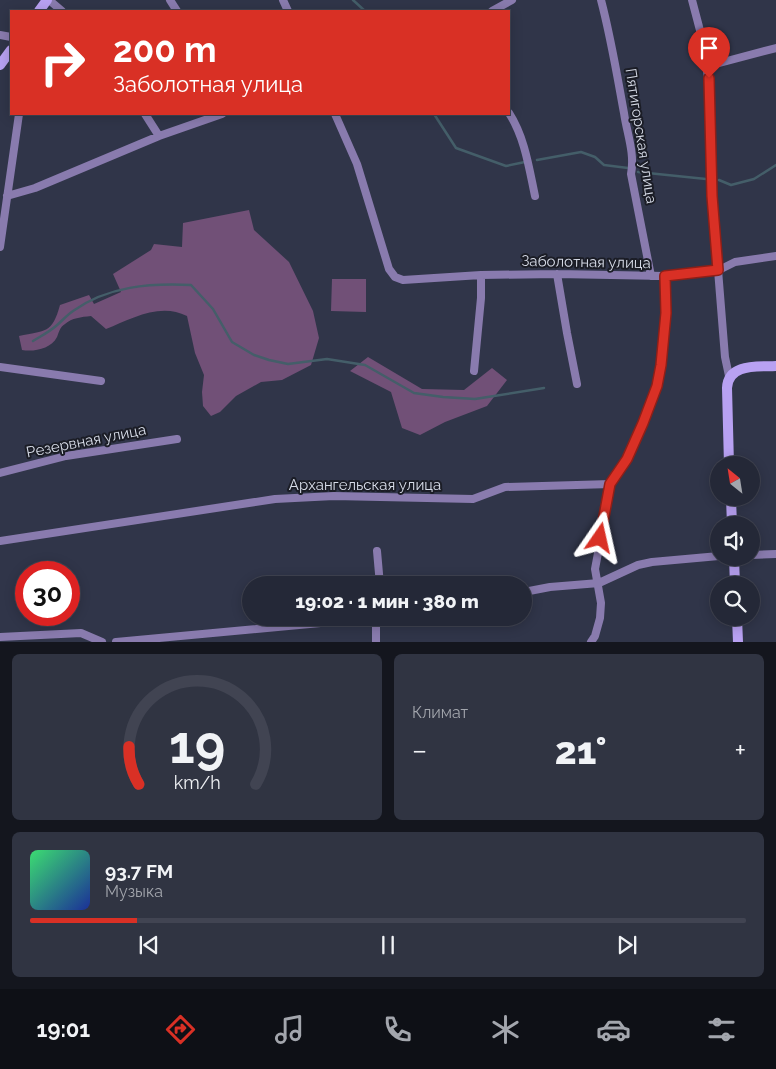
<!DOCTYPE html>
<html lang="ru">
<meta charset="utf-8">
<style>
:root{--surface:#242837;--page:#303442;--text:#f1f3f6;--muted:#a3a6ad;--line:#414452;--accent:#d93025}
body{margin:0;font-family:Raleway,sans-serif;background:var(--page);color:var(--text);height:100vh;display:flex;flex-direction:column;font-size:19px;white-space:nowrap}
*{box-sizing:border-box;margin:0}
p{font-size:16px;color:var(--muted)}
.icon{flex:none;width:28px;height:28px;fill:none;stroke:currentColor;stroke-width:2;stroke-linecap:round;stroke-linejoin:round}
.map{position:relative;height:642px;overflow:hidden}
.panel{display:flex;flex-direction:column;gap:12px;padding:12px;background:#14161e;flex:1}
.panel>*{flex:none}
.top-card{position:absolute;left:10px;top:10px;width:500px;height:105px;border-radius:0px;box-shadow:0 2px 12px #0003,0 0 0 1px var(--line);background:#d93025;color:#fff;overflow:hidden}
.needle{width:32px;rotate:330deg}
.tools{position:absolute;left:710px;top:456px;display:grid;gap:10px}
.tools a{display:grid;place-items:center;width:50px;height:50px;border-radius:50%;background:var(--surface);box-shadow:0 2px 12px #0003,0 0 0 1px var(--line);font-size:25px}
.speed{position:absolute;left:15px;top:561px;display:flex;gap:10px;font-size:25px;font-weight:700;text-align:center}
.speed>*{display:grid;place-content:center;width:65px;height:65px;border-radius:50%;background:var(--surface);box-shadow:0 2px 12px #0003,0 0 0 1px var(--line);line-height:1}
.speed .limit{border:8px solid #d22;background:#fff;color:#111}
.pin{position:absolute;display:grid;place-items:center;width:42px;height:42px;color:#fff;margin:-51px -21px;border-radius:50% 50% 50% 0;rotate:-45deg;box-shadow:0 0 5px #0007}
.pin .icon{rotate:45deg}
.me{position:absolute;width:55px;margin:-28px;rotate:11deg;stroke-linejoin:round;filter:drop-shadow(0 0 4px #0008)}
.turn{display:flex;align-items:center;gap:18px;height:105px;padding:0 20px;font-size:22px}
.turn .icon{width:65px;height:65px;stroke-width:2.5}
.turn b{display:block;font-size:35px;line-height:42px}
.big{font-size:38px;font-weight:800;line-height:1.1}
.panel .card{flex:1;display:flex;flex-direction:column;justify-content:center;gap:8px;min-width:0;padding:0 18px;border-radius:8px;background:var(--page)}
.panel .dial{align-items:center;gap:0}
.dial svg{height:130px;overflow:visible;fill:none;stroke:var(--line);stroke-width:7;stroke-linecap:round;text-anchor:middle}
.dial text{fill:var(--text);stroke:none}
.song{display:flex;align-items:center;gap:15px}
.cover{width:60px;height:60px;border-radius:8px;background:linear-gradient(135deg,hsl(140 70% 55%),hsl(230 70% 35%))}
.played{height:5px;border-radius:2px;background:linear-gradient(90deg,var(--accent) 15%,var(--line) 15%)}
.keys{display:flex;justify-content:space-around;direction:ltr}
.heat{display:flex;justify-content:space-between;align-items:center;font-size:28px;direction:ltr}
.panel .tiles{flex:1;display:grid;gap:12px;grid-template-columns:1fr 1fr}
.card:last-child{grid-column:span 2}
.trip{position:absolute;left:242px;top:576px;width:290px;height:50px;border-radius:25px;background:var(--surface);box-shadow:0 2px 12px #0003,0 0 0 1px var(--line);font-weight:800;line-height:50px;text-align:center}
.tab-bar{display:flex;height:80px;justify-content:space-around;align-items:center;background:#0e1016;color:var(--muted)}
.tab-bar .icon{width:35px;height:35px}
.tab-bar .current{color:var(--accent)}
.tab-bar b{font-size:22px;color:var(--text)}
.map>svg:first-child{display:block}
.green{fill:#715077}
.lines{fill:none;stroke-linecap:round;stroke-linejoin:round}
.stream{stroke:#445e69;stroke-width:2.5}
.minor{stroke:#897bae;stroke-width:8}
.secondary{stroke:#b8a1f2;stroke-width:10}
.route-casing{stroke:#8d1f18;stroke-width:12}
.route{stroke:#d93025;stroke-width:9}
.labels{text-anchor:middle;dominant-baseline:central;stroke-width:4;stroke-linejoin:round;paint-order:stroke}
.street-label{font-size:15px;fill:#d8dde9;stroke:#1b1d26}
</style>
<div class="map">
<svg width="776" height="642" viewBox="0 0 776 642">
<rect width="100%" height="100%" fill="#303549"/>
<!-- green -->
<path class="green" d="M249,210L254,230L289,262L313,311L319,338L311,365L282,380L261,382L236,396L220,412L211,416L203,406L202,392L204,375L195,353L187,316C160,302 131,319 106,329L91,316C81,317 72,318 65,324C60,327 59,332 57,337C51,349 34,352 22,350L19,336C46,330 52,334 60,305L89,295L94,304L121,292L113,274L151,250L154,244L182,247L183,223Z
M332,279H366V312L331,311Z
M368,357L422,389L464,390L492,368L507,380L487,406L445,422L420,435L402,428L391,392L350,371Z"/>
<g class="lines">
<!-- stream -->
<path class="stream" d="M353,0L365,11
M434,114L456,148L506,166L525,162
M537,160L581,152L595,157L604,165L628,168
M638,172L706,179
M719,180L731,185L754,179L776,165
M33,341C41,336 49,332 56,326C62,321 67,315 73,311C108,286 150,283 191,285L213,309L232,342L254,355L269,360L288,364L327,359L365,365L414,393L443,397L475,399L544,388"/>
<!-- minor -->
<path class="minor" d="M49,0L62,11
M170,0L177,11
M283,0L288,11
M601,0C611,38 617,75 624,113C627,134 635,153 631,174L651,276
M692,0L702,38L710,91L712,195L725,357L729,376
M492,11L512,0
M0,35L11,37
M708,66L776,48
M509,113C525,138 529,168 535,196
M145,114L159,136
M335,114L357,164L389,269L395,277L403,280L481,275L557,274L665,276L719,270L735,262L776,256
M7,196L35,188L159,136L222,114
M0,247L19,114
M557,274L567,333L577,384
M0,367L101,381
M474,371L481,298V275
M0,473L66,456L177,439
M0,541L275,499L334,496L473,499L505,487L611,484
M377,551L380,585
M751,555L776,554
M524,592L550,587L599,583L638,565L652,562L719,556
M376,618V642
M0,637L81,633L102,642
M116,642L374,618
M591,642L595,636L600,618L601,603L595,569L611,484L627,459L643,423L657,385L661,365L666,313L665,276"/>
<!-- secondary -->
<path class="secondary" d="M39,11L47,0
M0,65L11,50
M729,465L727,388C728,363 758,367 776,366
M731,498L732,525
M734,558L735,585
M737,618L738,642"/>
</g>
<g class="lines">
<defs>
<path id="route" d="M600,538L610,484L627,459L643,423L657,386L661,365L666,313L665,276L718,270L712,196L709,78"/>
</defs>
<!-- route casing -->
<use href="#route" class="route-casing"/>
<!-- route -->
<use href="#route" class="route"/>
</g>
<g class="labels">
<!-- street labels -->
<g class="street-label">
<text transform="translate(641 136) rotate(81)">Пятигорская улица</text>
<text transform="translate(586 262) rotate(1)">Заболотная улица</text>
<text transform="translate(86 441) rotate(-11)">Резервная улица</text>
<text x="365" y="485">Архангельская улица</text>
</g>
</g>
</svg>
<div class="tools">
<a><svg class="needle" viewBox="-14 -14 28 28"><path d="M0-13l5 13h-10z" fill="#e53935"/><path d="M0 13l5-13h-10z" fill="#a3a6ad"/></svg></a>
<a><svg class="icon" aria-label="sound" viewBox="0 0 24 24"><path d="M4 9h4l5-4v14l-5-4H4zM17 9q2 3 0 6"/></svg></a>
<a><svg class="icon" aria-label="search" viewBox="0 0 24 24"><circle cx="10" cy="10" r="6"/><path d="M15 15l6 6"/></svg></a>
</div>
<div class="speed"><div class="limit">30</div></div>
<div class="pin" style="left:709px;top:78px;background:#d93025"><svg class="icon" aria-label="arrive" viewBox="0 0 24 24"><path d="M6 21V4h12l-3 4 3 4H6"/></svg></div>
<svg class="me" style="left:600px;top:538px" viewBox="-20 -20 40 40"><path d="M0-17L14 15 0 8-14 15z" fill="#d93025" stroke="#fff" stroke-width="4"/></svg>
<div class="trip">19:02 · 1 мин · 380 m</div>
<div class="top-card">
<div class="turn"><svg class="icon" aria-label="right" viewBox="0 0 24 24"><path d="M7 20v-9h11M14 6l5 5-5 5"/></svg><div><b>200 m</b>Заболотная улица</div></div>
</div>
</div>
<section class="panel">
<div class="tiles">
<div class="card dial"><svg viewBox="0 0 100 80">
<path d="M14 69A42 42 0 1 1 86 69"/>
<path d="M14 69A42 42 0 0 1 8 46" stroke="#d93025"/>
<text x="50" y="56" font-size="32" font-weight="700">19</text>
<text x="50" y="72" font-size="11">km/h</text>
</svg></div>
<div class="card"><p>Климат</p>
<div class="heat"><a>−</a><b class="big">21°</b><a>+</a></div>
</div>
<div class="card">
<div class="song"><i class="cover"></i><div><b>93.7 FM</b><p>Музыка</p></div></div>
<div class="played"></div>
<div class="keys"><svg class="icon" aria-label="previous" viewBox="0 0 24 24"><path d="M18 5L8 12l10 7zM5 5v14"/></svg><svg class="icon" aria-label="pause" viewBox="0 0 24 24"><path d="M8 5v14M16 5v14"/></svg><svg class="icon" aria-label="next" viewBox="0 0 24 24"><path d="M6 5l10 7-10 7zM19 5v14"/></svg></div>
</div>
</div>
</section>
<nav class="tab-bar">
<b>19:01</b>
<svg class="icon current" aria-label="directions" viewBox="0 0 24 24"><path d="M12 3l9 9-9 9-9-9zM9 14v-3h6M13 9l2 2-2 2"/></svg>
<svg class="icon" aria-label="music" viewBox="0 0 24 24"><path d="M9 18V5l10-2v13"/><circle cx="6" cy="18" r="3"/><circle cx="16" cy="16" r="3"/></svg>
<svg class="icon" aria-label="phone" viewBox="0 0 24 24"><path d="M5 4h4l2 5-3 2q2 4 5 5l2-3 5 2v4C11 20 4 13 5 4z"/></svg>
<svg class="icon" aria-label="climate" viewBox="0 0 24 24"><path d="M12 3v18M4 7l16 10M4 17L20 7"/></svg>
<svg class="icon" aria-label="car" viewBox="0 0 24 24"><path d="M5 17H2v-5l4-1 3-4h7l3 4 3 1v5h-3M9 17h6M6 11h13"/><circle cx="7" cy="17" r="2"/><circle cx="17" cy="17" r="2"/></svg>
<svg class="icon" aria-label="filters" viewBox="0 0 24 24"><path d="M4 7h16M4 17h16"/><circle cx="9" cy="7" r="2"/><circle cx="15" cy="17" r="2"/></svg>
</nav>
